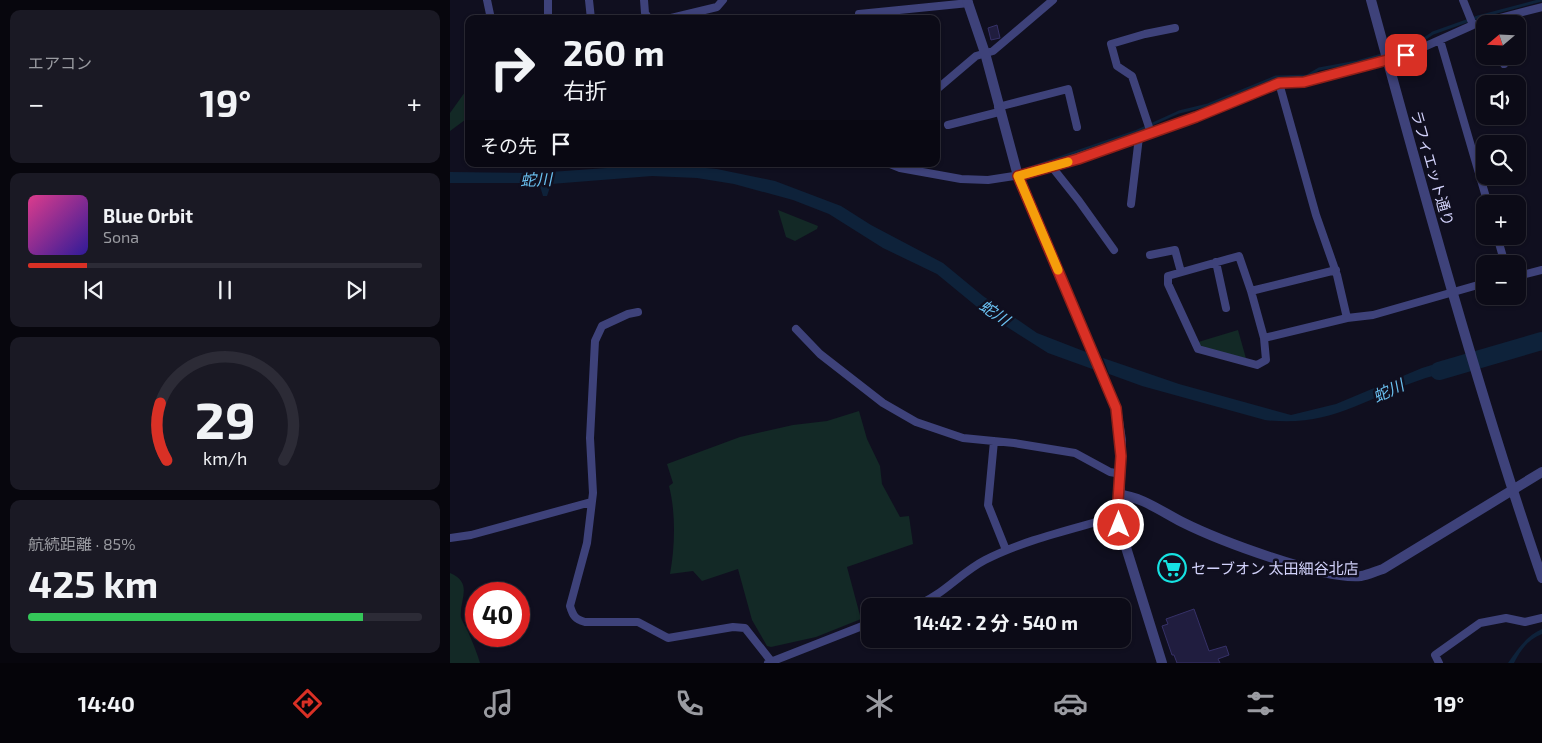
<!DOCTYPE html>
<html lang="ja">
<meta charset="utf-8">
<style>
:root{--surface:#0c0b17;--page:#1a1924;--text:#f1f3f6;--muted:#9a9ba1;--line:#2c2b36;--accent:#d93025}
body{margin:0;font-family:"Exo 2","Noto Sans JP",sans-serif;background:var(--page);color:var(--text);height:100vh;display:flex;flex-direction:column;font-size:19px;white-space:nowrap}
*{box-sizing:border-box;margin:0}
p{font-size:16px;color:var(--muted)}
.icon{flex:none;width:28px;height:28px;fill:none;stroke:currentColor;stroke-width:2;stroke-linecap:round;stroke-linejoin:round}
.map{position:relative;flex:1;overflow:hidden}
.panel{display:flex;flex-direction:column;gap:10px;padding:10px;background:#07060d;width:450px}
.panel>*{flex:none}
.hud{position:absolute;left:15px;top:15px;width:475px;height:152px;border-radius:10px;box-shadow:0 1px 4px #0004,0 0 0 1px var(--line);background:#0c0b17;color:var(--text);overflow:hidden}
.needle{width:32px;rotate:251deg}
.fabs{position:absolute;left:1026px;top:15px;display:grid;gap:10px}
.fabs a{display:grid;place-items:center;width:50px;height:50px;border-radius:10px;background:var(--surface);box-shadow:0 1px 4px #0004,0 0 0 1px var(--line);font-size:25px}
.speed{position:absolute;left:15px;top:582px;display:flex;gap:10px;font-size:25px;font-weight:700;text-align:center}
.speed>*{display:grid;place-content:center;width:65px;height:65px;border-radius:50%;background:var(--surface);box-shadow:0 1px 4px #0004,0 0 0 1px var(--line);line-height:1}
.speed .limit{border:8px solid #d22;background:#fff;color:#111}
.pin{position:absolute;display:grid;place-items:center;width:42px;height:42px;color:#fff;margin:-21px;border-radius:10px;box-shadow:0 2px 8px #0006}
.me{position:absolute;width:55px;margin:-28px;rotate:0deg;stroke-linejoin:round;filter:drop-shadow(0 0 4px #0008)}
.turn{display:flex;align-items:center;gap:18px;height:105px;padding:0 15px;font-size:22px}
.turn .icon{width:65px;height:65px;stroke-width:2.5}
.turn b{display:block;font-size:35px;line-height:42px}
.then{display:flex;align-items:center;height:48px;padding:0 15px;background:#0003;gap:10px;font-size:19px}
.big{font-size:38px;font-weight:700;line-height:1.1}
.panel .card{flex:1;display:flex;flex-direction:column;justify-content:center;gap:8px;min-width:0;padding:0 18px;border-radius:10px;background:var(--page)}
.panel .dial{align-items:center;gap:0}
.dial svg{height:130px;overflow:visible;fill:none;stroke:var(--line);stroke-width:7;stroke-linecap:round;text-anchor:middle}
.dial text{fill:var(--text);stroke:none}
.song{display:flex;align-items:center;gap:15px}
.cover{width:60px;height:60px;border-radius:8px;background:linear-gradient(135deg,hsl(330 70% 55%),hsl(250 70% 35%))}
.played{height:5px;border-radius:2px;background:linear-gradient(90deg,var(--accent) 15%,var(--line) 15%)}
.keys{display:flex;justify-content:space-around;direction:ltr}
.heat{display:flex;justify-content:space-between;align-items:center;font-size:28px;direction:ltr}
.charge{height:8px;border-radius:4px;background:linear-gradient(90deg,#34c759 85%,var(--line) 0)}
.trip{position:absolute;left:411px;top:598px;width:270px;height:50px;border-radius:10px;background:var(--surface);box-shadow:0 1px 4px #0004,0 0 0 1px var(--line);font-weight:700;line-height:50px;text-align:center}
.tabs{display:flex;height:80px;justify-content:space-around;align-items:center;background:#050409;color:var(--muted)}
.tabs .icon{width:35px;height:35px}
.tabs .selected{color:var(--accent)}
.tabs b{font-size:22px;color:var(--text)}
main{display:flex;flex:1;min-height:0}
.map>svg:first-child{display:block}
.green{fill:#132926}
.water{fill:#0e223a}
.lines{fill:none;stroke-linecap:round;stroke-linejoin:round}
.stream{stroke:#0e223a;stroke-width:3}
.river{stroke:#0e223a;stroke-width:18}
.building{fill:#201d3f;stroke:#363168}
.minor{stroke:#3e427a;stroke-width:8}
.tertiary{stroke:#3e427a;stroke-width:10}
.route-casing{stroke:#8d1f18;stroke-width:12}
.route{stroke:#d93025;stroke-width:9}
.slow{stroke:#f59e0b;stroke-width:9}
.labels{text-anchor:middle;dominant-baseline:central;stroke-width:5;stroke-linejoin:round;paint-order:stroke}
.street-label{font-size:15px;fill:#d2d2fb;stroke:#100f1f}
.poi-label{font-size:15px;fill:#d2d2fb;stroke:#100f1f;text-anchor:start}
.water-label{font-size:16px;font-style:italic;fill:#6ac0f0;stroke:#100f1f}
</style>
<main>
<section class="panel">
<div class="card"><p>エアコン</p>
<div class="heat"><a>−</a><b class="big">19°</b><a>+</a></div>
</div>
<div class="card">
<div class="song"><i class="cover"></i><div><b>Blue Orbit</b><p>Sona</p></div></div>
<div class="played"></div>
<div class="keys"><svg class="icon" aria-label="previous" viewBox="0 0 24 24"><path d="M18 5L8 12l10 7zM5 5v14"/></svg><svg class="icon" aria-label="pause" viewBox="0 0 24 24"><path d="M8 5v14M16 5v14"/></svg><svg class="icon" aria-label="next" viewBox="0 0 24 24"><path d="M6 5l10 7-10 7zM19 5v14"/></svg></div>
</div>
<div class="card dial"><svg viewBox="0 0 100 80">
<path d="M14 69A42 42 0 1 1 86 69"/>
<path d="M14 69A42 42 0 0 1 10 34" stroke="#d93025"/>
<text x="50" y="56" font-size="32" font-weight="700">29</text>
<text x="50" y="72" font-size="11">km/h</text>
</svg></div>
<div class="card"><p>航続距離 · 85%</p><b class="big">425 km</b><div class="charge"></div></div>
</section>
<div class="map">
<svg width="1092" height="663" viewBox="0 0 1092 663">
<rect width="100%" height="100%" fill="#100f1f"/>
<!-- green -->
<path class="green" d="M19,91V117L0,131V113L15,92Z
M328,210L368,226L367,229L345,241L336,237Z
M788,330L797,362L748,349L745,343Z
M409,411L417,439L430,466L432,484L450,517L459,516L463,544L397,567L411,619L366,637L321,647L317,646L302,620L288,569L252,581L243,571L220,574C225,547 226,513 219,486L223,483L217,464L290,437L343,425L377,421Z
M0,573C24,583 9,600 11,617C12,622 17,628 19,634C23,643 27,653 30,663H0Z"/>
<!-- water -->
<path class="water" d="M213,164L267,169L325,181L391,206L421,225L493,263L533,296L587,333L636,352L645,370L598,353L532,311L487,274L433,248L379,214L343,200L284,184L247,178L202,176L101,184L97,196H93L89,183H0V172L86,173Z
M1092,335V345L1037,363L1034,351Z
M1008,357L1011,369C998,373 983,375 970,380C914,399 879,428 815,420L692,386L659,374L653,358L729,384L841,415L886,404L972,368Z
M1092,629V634C1078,639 1070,651 1064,663H1058C1068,649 1076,636 1092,629Z"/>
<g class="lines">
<!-- stream -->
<path class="stream" d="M577,169L685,132L729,112L758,105L826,77L857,76L869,69L907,62L964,46L983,33L1028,17L1092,0"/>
<!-- river -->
<path class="river" d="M989,371L1092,341"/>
</g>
<!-- building -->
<path class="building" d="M547,25L550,38L541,40L538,28Z
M744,609L759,651L776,646L779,655L768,659L770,663H727L724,655H722L712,626L718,624L716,619Z"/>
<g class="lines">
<!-- minor -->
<path class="minor" d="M37,0L41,19
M98,0V19
M139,0L141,19
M194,0L195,13L199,19
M1013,0L1023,25
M409,14L519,3
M217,19L267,7L273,0
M990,40L1038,204
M1052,56L1054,64
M829,83L866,215L887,275L897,318L923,315L1035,283
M486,90L526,56L543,51L603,0
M548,107L618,89L627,127
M498,125L549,112
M701,133L682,76L667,66L661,44L695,34L725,28
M440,164L450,168L511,179L538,180L577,174L746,117L829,83L854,82L956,55L1023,25L1092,7
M602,167L629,201L664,250
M681,204L689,137
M1047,236L1055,264
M700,255L725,250L731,272
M766,262L776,308
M886,270L801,291L814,338L897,318
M1068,276L1092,270
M801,291L789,256L718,276V284L748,349L807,365L816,360L814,338
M188,312L178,314L152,326L145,341L140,438L143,493L137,543L120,606C123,616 125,619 135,622H188L218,638L283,627L295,628L321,661
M346,329L370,354L433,403L466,422L513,438L564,443L625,453L660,472L671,474
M544,441L538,505L556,550
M0,538L21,535L141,502
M465,606C492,596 510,573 535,560C576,539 624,529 667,516
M318,663L420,623
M989,663L985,655L1030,623L1056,618L1075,622L1092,618"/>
<!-- tertiary -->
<path class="tertiary" d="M517,0L535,53L568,176L666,408L671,440L669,525L712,663
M921,0C974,194 1027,388 1092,578
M669,495C691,496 712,512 732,522C768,540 873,580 911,576C918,575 926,571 933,569L1092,472"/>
</g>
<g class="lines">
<defs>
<path id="route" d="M669,525L667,516L671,456L666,408L568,176L628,159L746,117L829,83L854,82L956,55"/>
</defs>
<!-- route casing -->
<use href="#route" class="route-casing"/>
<!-- route -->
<use href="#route" class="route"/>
<!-- slow -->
<path class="slow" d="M608,270L568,176L618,162"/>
</g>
<!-- icons -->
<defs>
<symbol id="supermarket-ring" viewBox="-11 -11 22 22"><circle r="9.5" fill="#100f1f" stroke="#16e2e2" stroke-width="1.5"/><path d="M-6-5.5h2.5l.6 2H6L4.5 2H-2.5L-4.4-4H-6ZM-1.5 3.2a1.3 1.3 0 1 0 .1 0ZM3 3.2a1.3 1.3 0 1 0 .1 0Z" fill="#16e2e2"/></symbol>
</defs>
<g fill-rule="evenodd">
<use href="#supermarket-ring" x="706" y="552" width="32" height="32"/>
</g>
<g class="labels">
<!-- street labels -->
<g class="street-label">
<text transform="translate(983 168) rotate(74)">ラフィエット通り</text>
</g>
<!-- poi labels -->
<g class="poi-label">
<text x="741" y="568">セーブオン 太田細谷北店</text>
</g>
<!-- water labels -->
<g class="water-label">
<text transform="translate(86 179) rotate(-2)">蛇川</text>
<text transform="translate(545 312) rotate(35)">蛇川</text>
<text transform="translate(938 390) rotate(-25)">蛇川</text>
</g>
</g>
</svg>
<div class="fabs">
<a><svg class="needle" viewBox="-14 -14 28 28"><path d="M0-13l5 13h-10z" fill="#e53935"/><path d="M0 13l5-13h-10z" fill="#9a9ba1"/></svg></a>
<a><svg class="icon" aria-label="sound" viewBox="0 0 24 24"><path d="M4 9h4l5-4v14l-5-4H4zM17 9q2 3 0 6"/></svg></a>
<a><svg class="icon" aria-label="search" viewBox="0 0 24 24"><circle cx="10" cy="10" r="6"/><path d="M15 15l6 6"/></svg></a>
<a>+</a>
<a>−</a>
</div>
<div class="speed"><div class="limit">40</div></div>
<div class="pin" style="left:956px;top:55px;background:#d93025"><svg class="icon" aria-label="arrive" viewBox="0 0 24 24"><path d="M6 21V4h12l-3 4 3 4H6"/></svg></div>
<svg class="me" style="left:669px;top:525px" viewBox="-20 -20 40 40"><circle r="17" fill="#d93025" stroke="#fff" stroke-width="3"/><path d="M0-11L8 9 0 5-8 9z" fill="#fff"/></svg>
<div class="trip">14:42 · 2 分 · 540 m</div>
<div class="hud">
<div class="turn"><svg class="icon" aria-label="right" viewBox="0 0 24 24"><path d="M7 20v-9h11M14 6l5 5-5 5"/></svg><div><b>260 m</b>右折</div></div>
<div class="then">その先<svg class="icon" aria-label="arrive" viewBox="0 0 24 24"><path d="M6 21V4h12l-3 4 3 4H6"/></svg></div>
</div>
</div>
</main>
<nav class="tabs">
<b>14:40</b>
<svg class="icon selected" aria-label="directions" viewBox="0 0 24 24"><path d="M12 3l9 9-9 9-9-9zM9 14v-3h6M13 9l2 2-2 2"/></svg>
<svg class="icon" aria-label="music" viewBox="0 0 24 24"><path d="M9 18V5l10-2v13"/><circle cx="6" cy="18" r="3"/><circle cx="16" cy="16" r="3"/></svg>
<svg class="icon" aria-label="phone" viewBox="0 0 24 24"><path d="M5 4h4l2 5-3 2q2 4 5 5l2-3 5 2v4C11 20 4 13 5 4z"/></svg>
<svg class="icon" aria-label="climate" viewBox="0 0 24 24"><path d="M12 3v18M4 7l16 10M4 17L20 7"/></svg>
<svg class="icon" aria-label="car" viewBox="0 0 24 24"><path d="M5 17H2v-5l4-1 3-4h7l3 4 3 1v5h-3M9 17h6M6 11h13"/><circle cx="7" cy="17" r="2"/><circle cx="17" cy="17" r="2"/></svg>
<svg class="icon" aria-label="filters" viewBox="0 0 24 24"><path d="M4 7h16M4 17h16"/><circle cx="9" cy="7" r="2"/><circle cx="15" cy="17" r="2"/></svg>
<b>19°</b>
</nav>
